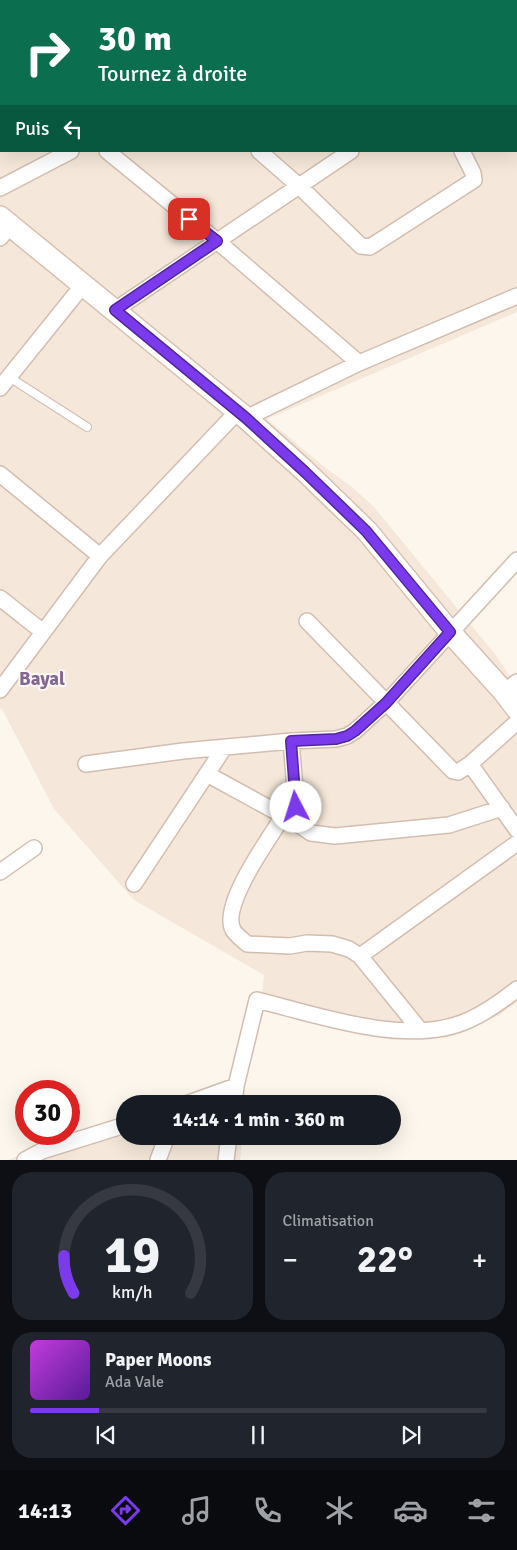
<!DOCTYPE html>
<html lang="fr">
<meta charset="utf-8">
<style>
:root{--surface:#171b24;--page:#20242c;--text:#f1f3f6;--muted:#9ea1a6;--line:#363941;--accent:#7c3aed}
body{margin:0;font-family:Signika,sans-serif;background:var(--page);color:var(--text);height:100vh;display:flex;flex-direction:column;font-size:19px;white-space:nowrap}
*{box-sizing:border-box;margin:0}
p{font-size:16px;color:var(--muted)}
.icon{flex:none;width:28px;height:28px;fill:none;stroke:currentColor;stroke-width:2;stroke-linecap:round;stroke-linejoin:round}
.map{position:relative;height:1160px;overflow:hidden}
.details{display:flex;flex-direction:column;gap:12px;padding:12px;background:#0d0f14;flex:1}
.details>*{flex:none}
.banner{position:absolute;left:0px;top:0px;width:518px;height:152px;box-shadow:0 5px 20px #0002;background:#0b6e4f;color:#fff;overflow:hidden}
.speed{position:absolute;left:15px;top:1080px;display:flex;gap:10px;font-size:25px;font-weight:700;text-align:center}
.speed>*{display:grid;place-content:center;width:65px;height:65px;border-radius:50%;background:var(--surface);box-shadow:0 5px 20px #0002;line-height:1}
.speed .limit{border:8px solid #d22;background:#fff;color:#111}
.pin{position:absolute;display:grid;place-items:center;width:42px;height:42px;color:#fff;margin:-21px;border-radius:10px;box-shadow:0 2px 8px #0006}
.me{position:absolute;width:55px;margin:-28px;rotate:355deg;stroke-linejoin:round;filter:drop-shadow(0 0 4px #0008)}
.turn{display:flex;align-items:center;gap:18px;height:105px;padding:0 15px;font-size:22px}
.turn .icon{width:65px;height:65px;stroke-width:2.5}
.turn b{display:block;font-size:35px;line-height:42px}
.then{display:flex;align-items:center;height:48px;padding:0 15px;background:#0003;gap:10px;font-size:19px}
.big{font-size:38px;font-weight:700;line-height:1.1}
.details .card{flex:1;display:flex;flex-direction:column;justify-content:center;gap:8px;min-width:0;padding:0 18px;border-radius:20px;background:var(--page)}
.details .dial{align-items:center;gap:0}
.dial svg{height:130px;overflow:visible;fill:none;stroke:var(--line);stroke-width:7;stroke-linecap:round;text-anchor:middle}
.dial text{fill:var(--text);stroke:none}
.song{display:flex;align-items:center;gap:15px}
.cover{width:60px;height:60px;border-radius:8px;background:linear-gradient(135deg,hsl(290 70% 55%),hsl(270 70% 35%))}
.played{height:5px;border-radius:2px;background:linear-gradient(90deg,var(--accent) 15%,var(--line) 15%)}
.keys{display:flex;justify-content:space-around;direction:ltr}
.heat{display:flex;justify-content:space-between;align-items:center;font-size:28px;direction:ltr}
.details .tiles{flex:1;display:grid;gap:12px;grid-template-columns:1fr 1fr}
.card:last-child{grid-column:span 2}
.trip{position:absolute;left:116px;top:1095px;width:285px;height:50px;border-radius:25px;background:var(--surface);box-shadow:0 5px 20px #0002;font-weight:700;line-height:50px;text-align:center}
.menu{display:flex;height:80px;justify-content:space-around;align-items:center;background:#090b0e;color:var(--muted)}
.menu .icon{width:35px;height:35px}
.menu .active{color:var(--accent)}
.menu b{font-size:22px;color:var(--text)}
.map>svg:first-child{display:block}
.residential{fill:#f5e8da;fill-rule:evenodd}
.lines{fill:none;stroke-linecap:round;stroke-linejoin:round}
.lane-casing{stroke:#d1beb0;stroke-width:10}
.street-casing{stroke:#d1beb0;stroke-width:18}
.secondary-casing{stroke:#d6c0b0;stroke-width:24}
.primary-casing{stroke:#dad1cd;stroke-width:26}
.lane{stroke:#fff;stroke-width:8}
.street{stroke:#fff;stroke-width:15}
.secondary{stroke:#fff;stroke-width:21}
.primary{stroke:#fbd9a5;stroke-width:24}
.route-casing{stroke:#51269a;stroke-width:12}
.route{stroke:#7c3aed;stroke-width:9}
.labels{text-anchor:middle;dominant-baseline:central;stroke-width:4;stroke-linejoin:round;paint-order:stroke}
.neighbourhood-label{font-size:19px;font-weight:bold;fill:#846695;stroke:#fffaf3}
</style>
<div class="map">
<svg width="517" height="1160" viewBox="0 0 517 1160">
<rect width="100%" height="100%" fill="#fdf6ec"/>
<!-- residential -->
<path class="residential" d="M0,0H517V312L267,419L327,469L352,487L373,506L495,654L517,687V1002L498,1016L447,1037L394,1040L351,1033L260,1010L264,975L134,900L54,809L2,709H0ZM1,1H516V151H1Z
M125,1121V1136H243L240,1160H8L54,1140Z"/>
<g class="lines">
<defs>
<path id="lane" d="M9,377L87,427"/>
<path id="street" d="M386,0L387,1
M367,1L369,0
M517,45V47
M107,151L217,241L359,363
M259,151L299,186L361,246L370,247L474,180L473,173L462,151
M0,188L71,151
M0,238L10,226
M115,310L351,151
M0,388L83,285
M246,418L359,363L517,296
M0,474L100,556
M0,598L43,632
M307,621L453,771L458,772L470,764L517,722
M0,690L100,556L238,411
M504,692L517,682
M291,741L298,824L311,833L335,836L449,825L502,808
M86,764L183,751L291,741L336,739L347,736L355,731L386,703L517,560
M470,764L517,830
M207,774L291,820
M283,816C270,838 220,905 233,930C236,935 243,940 247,944L290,946L307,943L332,944L349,949L360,956L420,1030
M0,872L34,848
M134,884L224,748
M360,956L517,843
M186,1104L236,1086
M234,1104L236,1086L257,1000C318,1015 409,1048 469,1020C487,1012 502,1001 517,989
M25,1160L42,1151L125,1125
M158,1160L167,1136
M226,1160L229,1136"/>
<path id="secondary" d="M0,217L246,418L305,471L367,531L450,632L504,692L517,709"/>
<path id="primary" d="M184,1L187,0
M0,96L1,95"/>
</defs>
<!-- lane casing -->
<use href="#lane" class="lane-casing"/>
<!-- street casing -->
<use href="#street" class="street-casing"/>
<!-- secondary casing -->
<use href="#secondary" class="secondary-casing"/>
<!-- primary casing -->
<use href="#primary" class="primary-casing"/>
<!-- lane -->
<use href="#lane" class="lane"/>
<!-- street -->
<use href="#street" class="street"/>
<!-- secondary -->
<use href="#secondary" class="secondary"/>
<!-- primary -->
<use href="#primary" class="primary"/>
</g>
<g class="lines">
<defs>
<path id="route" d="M189,219L217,241L115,310L246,418L305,472L366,531L450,632L386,703L355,731L347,736L336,739L291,741L296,807"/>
</defs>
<!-- route casing -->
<use href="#route" class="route-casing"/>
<!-- route -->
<use href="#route" class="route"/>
</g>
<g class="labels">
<!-- neighbourhood labels -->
<g class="neighbourhood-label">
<text x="42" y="679">Bayal</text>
</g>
</g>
</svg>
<div class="speed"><div class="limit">30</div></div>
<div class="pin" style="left:189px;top:219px;background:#d93025"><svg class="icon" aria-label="arrive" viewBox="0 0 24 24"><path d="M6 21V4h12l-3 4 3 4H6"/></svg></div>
<svg class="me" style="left:296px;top:807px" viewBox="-20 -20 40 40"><circle r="19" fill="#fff"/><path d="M0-13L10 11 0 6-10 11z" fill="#7c3aed"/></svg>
<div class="trip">14:14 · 1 min · 360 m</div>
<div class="banner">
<div class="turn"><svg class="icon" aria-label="right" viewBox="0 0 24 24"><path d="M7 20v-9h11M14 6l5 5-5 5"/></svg><div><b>30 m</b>Tournez à droite</div></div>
<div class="then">Puis<svg class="icon" aria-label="left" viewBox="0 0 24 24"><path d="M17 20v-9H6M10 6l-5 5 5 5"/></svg></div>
</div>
</div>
<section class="details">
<div class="tiles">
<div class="card dial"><svg viewBox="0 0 100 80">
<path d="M14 69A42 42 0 1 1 86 69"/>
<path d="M14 69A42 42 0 0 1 8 46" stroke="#7c3aed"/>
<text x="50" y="56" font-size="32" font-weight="700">19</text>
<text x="50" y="72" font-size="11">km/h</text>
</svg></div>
<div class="card"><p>Climatisation</p>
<div class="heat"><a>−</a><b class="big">22°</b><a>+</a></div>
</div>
<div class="card">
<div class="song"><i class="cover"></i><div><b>Paper Moons</b><p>Ada Vale</p></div></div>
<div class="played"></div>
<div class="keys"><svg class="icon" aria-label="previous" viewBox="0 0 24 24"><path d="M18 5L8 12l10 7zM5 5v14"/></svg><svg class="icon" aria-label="pause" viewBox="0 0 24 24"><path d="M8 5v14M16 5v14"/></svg><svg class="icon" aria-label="next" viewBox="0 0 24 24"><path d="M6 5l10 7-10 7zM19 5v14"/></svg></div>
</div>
</div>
</section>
<nav class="menu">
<b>14:13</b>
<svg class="icon active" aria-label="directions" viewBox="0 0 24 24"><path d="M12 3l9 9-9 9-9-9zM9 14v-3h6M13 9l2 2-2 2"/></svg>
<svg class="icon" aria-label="music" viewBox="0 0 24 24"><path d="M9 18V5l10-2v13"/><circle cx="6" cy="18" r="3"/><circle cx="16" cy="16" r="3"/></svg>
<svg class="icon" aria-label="phone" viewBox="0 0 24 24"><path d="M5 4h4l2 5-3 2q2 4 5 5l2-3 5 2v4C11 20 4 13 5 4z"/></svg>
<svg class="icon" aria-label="climate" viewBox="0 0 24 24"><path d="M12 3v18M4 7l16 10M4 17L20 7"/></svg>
<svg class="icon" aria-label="car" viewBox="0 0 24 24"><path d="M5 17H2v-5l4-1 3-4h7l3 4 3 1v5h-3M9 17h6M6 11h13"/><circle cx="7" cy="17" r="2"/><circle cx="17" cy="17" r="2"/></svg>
<svg class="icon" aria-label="filters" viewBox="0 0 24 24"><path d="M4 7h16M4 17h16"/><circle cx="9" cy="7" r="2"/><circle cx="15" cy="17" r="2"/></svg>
</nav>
